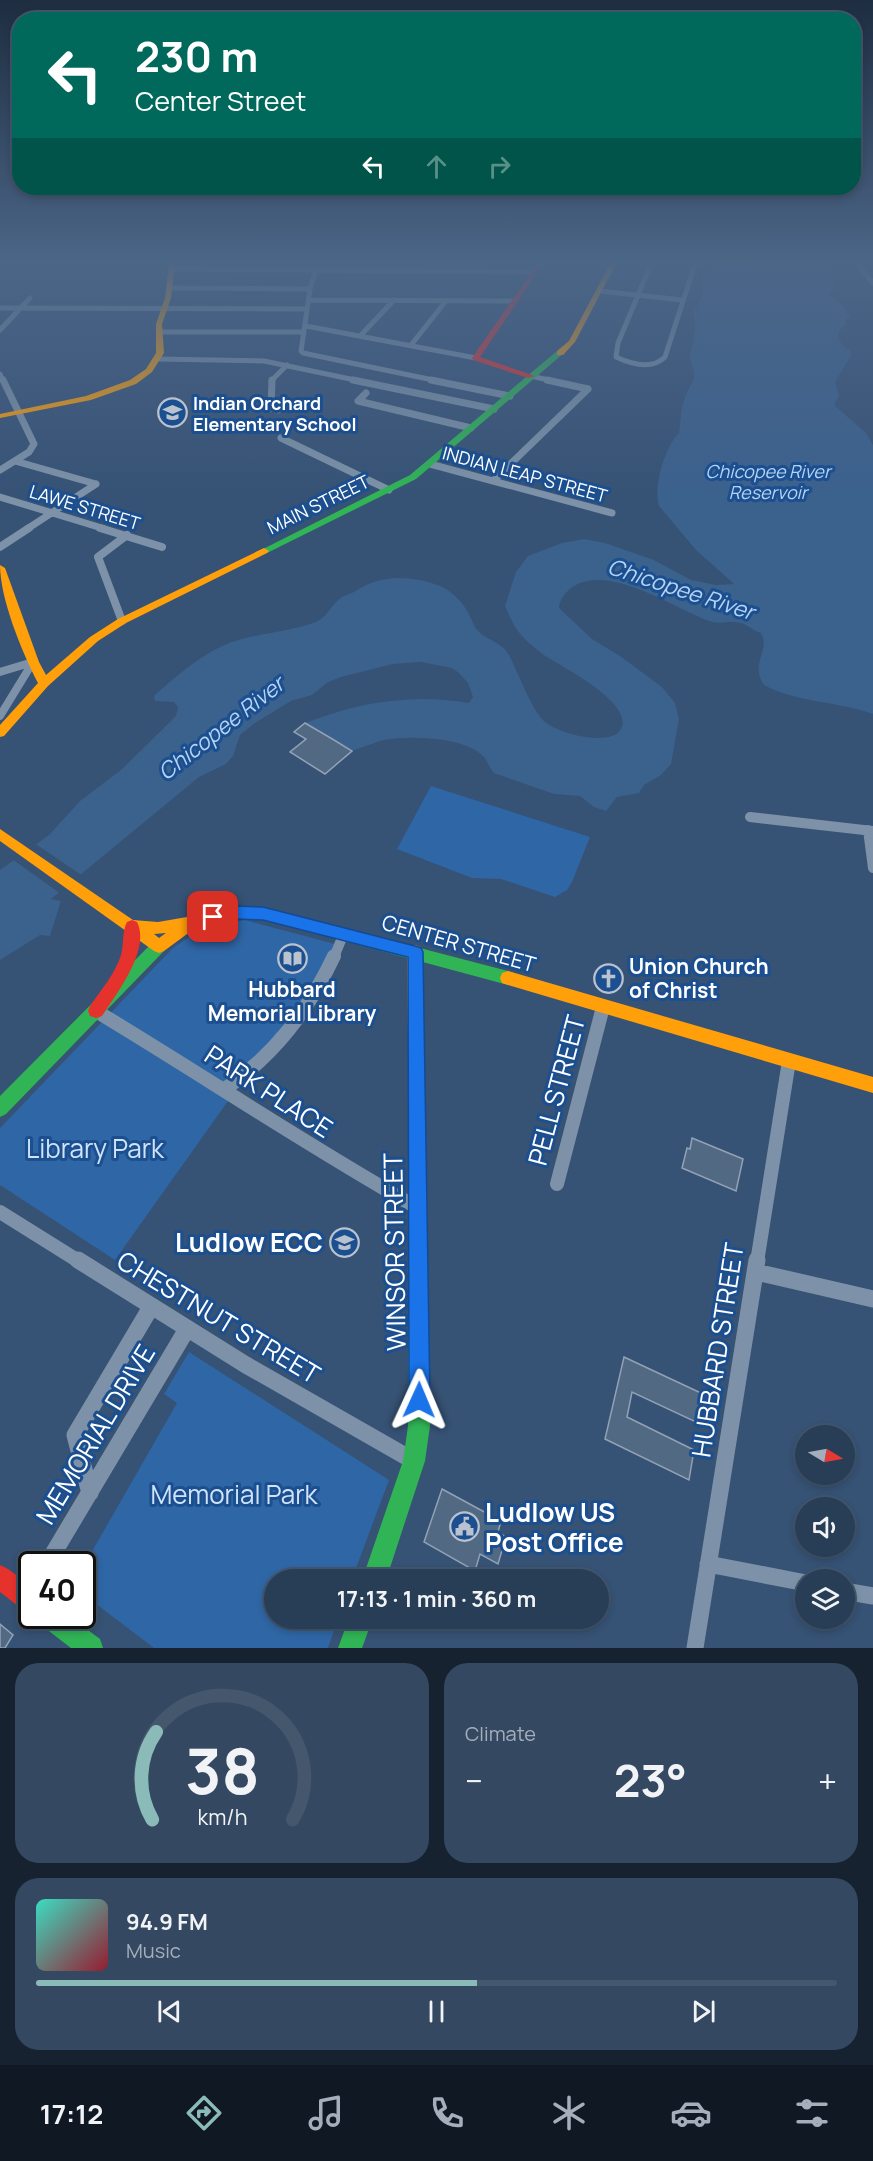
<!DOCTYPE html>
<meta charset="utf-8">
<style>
:root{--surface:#283e57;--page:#344961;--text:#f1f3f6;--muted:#a5aeba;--line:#44576d;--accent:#8bbbb9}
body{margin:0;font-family:Manrope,sans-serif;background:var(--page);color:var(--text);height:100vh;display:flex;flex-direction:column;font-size:22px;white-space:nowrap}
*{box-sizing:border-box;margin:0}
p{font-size:20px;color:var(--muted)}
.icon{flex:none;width:33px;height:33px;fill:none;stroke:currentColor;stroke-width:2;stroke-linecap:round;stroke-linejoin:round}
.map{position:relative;height:1648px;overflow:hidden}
.details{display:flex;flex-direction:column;gap:15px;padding:15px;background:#162230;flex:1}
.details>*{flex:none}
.banner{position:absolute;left:12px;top:12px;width:849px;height:183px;border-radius:24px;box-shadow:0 3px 9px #0003,0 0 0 2px var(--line);background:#00695c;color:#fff;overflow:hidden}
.needle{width:39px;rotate:100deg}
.controls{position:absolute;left:795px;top:1425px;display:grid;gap:12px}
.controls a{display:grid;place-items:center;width:60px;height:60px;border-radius:50%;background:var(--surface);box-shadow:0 3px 9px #0003,0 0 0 2px var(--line);font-size:30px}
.speed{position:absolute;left:18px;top:1551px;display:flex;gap:12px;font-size:30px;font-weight:700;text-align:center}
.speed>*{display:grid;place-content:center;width:78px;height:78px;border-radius:50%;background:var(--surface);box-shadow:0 3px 9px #0003,0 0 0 2px var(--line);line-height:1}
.speed .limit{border:3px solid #111;border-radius:9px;background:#fff;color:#111}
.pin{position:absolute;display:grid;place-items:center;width:51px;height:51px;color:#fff;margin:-26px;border-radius:12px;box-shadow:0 3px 9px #0006}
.me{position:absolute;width:66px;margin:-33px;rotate:1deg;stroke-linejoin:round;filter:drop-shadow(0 0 4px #0008)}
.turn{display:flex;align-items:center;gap:21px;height:126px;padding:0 24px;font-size:27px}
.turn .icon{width:78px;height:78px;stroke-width:2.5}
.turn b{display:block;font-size:42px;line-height:51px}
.lanes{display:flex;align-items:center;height:57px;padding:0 24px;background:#0003;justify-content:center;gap:30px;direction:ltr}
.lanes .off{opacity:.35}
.big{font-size:45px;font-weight:700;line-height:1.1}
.details .card{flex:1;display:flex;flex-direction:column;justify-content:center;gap:9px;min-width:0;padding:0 21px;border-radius:24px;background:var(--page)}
.details .dial{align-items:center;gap:0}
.dial svg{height:156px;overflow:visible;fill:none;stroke:var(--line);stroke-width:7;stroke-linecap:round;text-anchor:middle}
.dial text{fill:var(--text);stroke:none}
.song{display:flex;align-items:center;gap:18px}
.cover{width:72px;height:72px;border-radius:9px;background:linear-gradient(135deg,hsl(170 70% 55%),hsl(350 70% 35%))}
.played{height:6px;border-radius:3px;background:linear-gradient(90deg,var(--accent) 55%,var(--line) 55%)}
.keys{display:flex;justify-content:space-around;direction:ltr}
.heat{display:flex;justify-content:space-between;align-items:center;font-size:33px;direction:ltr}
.details .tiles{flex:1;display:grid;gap:15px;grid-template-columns:1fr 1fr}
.card:last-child{grid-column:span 2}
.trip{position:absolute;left:264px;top:1569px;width:345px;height:60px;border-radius:30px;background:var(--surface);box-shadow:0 3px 9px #0003,0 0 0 2px var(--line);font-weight:700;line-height:60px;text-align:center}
.tabs{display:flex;height:96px;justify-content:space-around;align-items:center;background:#101923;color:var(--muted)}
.tabs .icon{width:42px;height:42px}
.tabs .on{color:var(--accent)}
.tabs b{font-size:27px;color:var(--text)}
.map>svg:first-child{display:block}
.green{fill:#2f66a5}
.water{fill:#3b618d}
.pier{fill:#365274}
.building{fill:#526984;stroke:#92a2b6;stroke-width:1.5}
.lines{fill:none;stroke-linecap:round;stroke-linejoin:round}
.street-far5{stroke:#7d92a8;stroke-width:5}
.street-far4{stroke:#7d92a8;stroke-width:7}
.street-far3{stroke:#7d92a8;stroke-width:8}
.street-far2{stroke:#7d92a8;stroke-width:10}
.street-far1{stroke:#7d92a8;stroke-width:14}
.street{stroke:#7d92a8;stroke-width:17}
.fast{fill:#30b455;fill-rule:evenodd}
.slow{fill:#ff9f0a;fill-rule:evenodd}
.jam{fill:#e5322d;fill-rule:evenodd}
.route{fill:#1a73e8;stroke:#114b97;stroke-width:1.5}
.labels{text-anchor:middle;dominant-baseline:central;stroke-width:6;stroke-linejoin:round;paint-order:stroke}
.far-poi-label{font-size:18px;font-weight:bold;fill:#fff;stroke:#1b4f8f;text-anchor:start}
.far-water-label{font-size:18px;font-style:italic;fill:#b5d3f5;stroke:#1b4f8f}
.far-street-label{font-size:18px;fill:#fff;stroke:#1b4f8f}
.street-label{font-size:21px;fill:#fff;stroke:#1b4f8f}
.poi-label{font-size:21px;font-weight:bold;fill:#fff;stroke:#1b4f8f;text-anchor:start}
.water-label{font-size:22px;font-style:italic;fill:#b5d3f5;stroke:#1b4f8f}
.near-street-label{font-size:26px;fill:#fff;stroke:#1b4f8f}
.near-park-label{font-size:26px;fill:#cfe3fa;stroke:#1b4f8f}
.near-poi-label{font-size:26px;font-weight:bold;fill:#fff;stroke:#1b4f8f;text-anchor:end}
</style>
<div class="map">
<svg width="873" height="1648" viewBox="0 0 873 1648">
<rect width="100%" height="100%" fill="#365274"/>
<!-- green -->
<path class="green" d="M431,786L590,837L572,882L567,890L555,897L501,879L472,878L397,849Z
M245,920L339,945L300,1017L226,1088L233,1094L115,1260L0,1185V1128L172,949C197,930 214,925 245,920Z
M189,1352L389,1480L352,1579L274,1580V1618L338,1619L328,1648H154L83,1594V1567L177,1403L164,1394Z"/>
<!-- water -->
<path class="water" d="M713,264H828L835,288L830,291L829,295L841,304L850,316L845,320L847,324L839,331L838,336L842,345L850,350L851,355L835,382L839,396L834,405L866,433L873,445V714C837,701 797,703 764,685C749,663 771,651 761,633C753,631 749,625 741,623C729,620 721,625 709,621C675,609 605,560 570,589C565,593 559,601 559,608L592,639L620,656L662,687L675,703L679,719L671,764L661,775L644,785L639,793L617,797L606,811L594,807L580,796L554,794L494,773C489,768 488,762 484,757C467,737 408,735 384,740C373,743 363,747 352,751L305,723C359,702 412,693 469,703L473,697L468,683L459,673L452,668L421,662L393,664L341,677L328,682L312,695L291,701L255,723L240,735L233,756L226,764L199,777L51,899L61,901L50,936L40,935L0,960V870L49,835L80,801L121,770L176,716L178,707L174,702L155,701L154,696C175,677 205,651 232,642C259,633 288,632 316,622C328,617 331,604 342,597C345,595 350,594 354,592C380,574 411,575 440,586C453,591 466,606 471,618C473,622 474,627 477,630C486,640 502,642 509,655C519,674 528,702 542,719C553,733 611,748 621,729C634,703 564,668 547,657C539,652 530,644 523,637C514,628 510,617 505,606L516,572L528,556L562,543L584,539L605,543L654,560L691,580L716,585L734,584L696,550L659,506C653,487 665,446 679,433C681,422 680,411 684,401C691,377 700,385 689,357C692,346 699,324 693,312L702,298L703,275Z"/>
<!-- pier -->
<path class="pier" d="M34,843L83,876L61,894L12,859Z"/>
<!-- building -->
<path class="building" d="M305,723L334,740L352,751L325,774L290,752L306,739L294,732Z
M692,1138L743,1159L736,1191L682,1168L687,1148L690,1149Z
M624,1357L703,1394L698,1423L632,1392L627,1417L694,1450L689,1480L605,1439Z
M442,1489L501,1521L498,1532L506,1537L498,1564L480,1554L475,1571L424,1542Z
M0,1624L13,1635L5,1648H0Z"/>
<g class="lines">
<!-- street-far5 -->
<path class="street-far5" d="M651,264L618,343L616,357C631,364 652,370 665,357L695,264
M859,266L873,283
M172,269L534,272
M315,273L310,289L301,351L303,353L438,381
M171,288L310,289
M599,291L683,300
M309,300L514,301
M0,308L307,309
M306,326L476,358
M0,330L30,298
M159,332H304
M361,335L394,300
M411,345L446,301
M158,359L264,361L360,381
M0,374L3,381
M531,376L553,381
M271,381L287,365"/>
<!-- street-far4 -->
<path class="street-far4" d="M353,380L494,409
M431,380L510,396
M547,380L588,389
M366,393L358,401L471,428
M271,404L283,407L278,410L271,408L272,380
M281,438L389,490
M15,461L96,484
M430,464L612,513
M0,470L29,452L34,444L3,380
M493,481L588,389
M0,497L105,529
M27,529L96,484"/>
<!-- street-far3 -->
<path class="street-far3" d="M100,528L162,547
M0,547L29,528
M122,621L98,557L127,535
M0,672L33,662
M0,716L33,662"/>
<!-- street-far2 -->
<path class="street-far2" d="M750,817L873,831
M868,830L873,868
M334,957L344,933"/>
<!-- street-far1 -->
<path class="street-far1" d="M96,1011C204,1076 308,1146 418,1208
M225,1089C275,1054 308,1011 334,956
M557,1184L603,1007
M0,1212L80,1262
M757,1262L789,1061"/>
<!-- street -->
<path class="street" d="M78,1260L246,1365L414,1461
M756,1272L873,1299
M90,1493L75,1435L151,1307
M47,1564L187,1329
M708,1564L806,1583
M844,1591L873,1596
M695,1648L757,1260"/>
<!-- fast -->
<path class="fast" d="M557,351L564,353L416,479L267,553L259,551L410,475Z
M263,907L508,971L514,973L516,978L514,983L508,985L263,919L235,920L200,928L195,926L193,922L195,918L200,916L235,908Z
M159,939L164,941L167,946L164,951L6,1114L0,1117V1096L154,941Z
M418,1250L425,1253L428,1260L430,1426L425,1461L386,1580H362L403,1461L408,1426V1260L411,1253Z
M38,1616H69L100,1639L103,1648H71L41,1625Z
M349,1618H373L362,1648H338Z"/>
<!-- slow -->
<path class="slow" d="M169,264H175L171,298L162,324L164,353L152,372L136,384L91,400L0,418V414L86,396L130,380L146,369L156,353V324L165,298Z
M610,264H616L575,342L563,355H557V351L569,341Z
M264,548L269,551L267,553L126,623L98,641L48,686L4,736L0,737V725L38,683C22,652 0,599 0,565L5,568L39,662L46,675L90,637L118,619Z
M0,829L133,920L158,922L187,917L192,919L200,916L205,918L207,922L205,926L187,934L164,951L159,953L154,951L0,841ZM166,933L159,938L154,934Z
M415,945L420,947L423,952L424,1034L422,1039L416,1042L410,1039L408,1034L407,952L410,947Z
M508,971L873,1077V1093L508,985L502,983L500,978L502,973Z"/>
<!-- jam -->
<path class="jam" d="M537,264H543L480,357L535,376L528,378L473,360L472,358Z
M132,920L137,922C151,950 116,994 102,1016L96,1018L90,1016L88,1011L90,1006C101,990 115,974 121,955C124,944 122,931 127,922Z
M416,1026L422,1029L424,1034L428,1260L425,1267L418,1270L411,1267L408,1260V1034L410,1029Z
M0,1565L8,1569L32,1586V1613L23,1610L0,1592Z"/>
</g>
<!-- sky -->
<linearGradient id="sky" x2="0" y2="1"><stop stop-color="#1e2d40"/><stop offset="0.53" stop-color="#4c6688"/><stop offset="1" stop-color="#4c6688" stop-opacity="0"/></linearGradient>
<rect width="873" height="494" fill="url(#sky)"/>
<!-- route -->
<path class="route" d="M236,906L263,907L415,946L421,948L423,952L430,1400L427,1408L419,1411L412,1408L409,1400L408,957L263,920L236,919L213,923L208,922L206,917L208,913Z"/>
<!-- icons -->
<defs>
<symbol id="school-ring" viewBox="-11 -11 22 22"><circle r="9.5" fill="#1b4f8f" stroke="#b9c2ce" stroke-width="1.5"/><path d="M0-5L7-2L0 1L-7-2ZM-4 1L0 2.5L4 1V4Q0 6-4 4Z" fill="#b9c2ce"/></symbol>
<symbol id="library-ring" viewBox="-11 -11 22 22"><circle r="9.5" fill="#1b4f8f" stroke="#b9c2ce" stroke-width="1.5"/><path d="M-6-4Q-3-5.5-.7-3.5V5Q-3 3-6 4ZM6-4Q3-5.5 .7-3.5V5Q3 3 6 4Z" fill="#b9c2ce"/></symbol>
<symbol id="church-ring" viewBox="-11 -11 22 22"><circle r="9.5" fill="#1b4f8f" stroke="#b9c2ce" stroke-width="1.5"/><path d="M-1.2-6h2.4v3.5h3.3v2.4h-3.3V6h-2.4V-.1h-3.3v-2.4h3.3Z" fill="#b9c2ce"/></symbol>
<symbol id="civic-ring" viewBox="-11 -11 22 22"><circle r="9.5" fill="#1b4f8f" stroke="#b9c2ce" stroke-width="1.5"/><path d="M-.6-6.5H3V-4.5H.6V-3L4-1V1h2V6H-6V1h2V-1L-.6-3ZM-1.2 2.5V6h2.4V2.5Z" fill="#b9c2ce"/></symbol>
</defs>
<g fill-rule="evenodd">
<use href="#school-ring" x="156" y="396" width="33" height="33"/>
<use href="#library-ring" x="276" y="942" width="33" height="33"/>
<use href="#church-ring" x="592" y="962" width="33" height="33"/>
<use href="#school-ring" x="328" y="1226" width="33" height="33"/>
<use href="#civic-ring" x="448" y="1510" width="33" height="33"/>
</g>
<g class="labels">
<!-- far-poi labels -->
<g class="far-poi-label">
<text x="193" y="403">Indian Orchard<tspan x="193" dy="21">Elementary School</tspan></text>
</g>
<!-- far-water labels -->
<g class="far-water-label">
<text x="768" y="471">Chicopee River<tspan x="768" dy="21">Reservoir</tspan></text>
</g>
<!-- far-street labels -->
<g class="far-street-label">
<text transform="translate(525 474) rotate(15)">INDIAN LEAP STREET</text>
<text transform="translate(318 504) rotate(-26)">MAIN STREET</text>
<text transform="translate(85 507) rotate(17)">LAWE STREET</text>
</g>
<!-- street labels -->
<g class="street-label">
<text transform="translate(459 943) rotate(16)">CENTER STREET</text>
</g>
<!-- poi labels -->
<g class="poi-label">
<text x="629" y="966">Union Church<tspan x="629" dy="24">of Christ</tspan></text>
<text x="292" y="989" text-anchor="middle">Hubbard<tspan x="292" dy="24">Memorial Library</tspan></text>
</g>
<!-- water labels -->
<g class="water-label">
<text transform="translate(681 589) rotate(18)">Chicopee River</text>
<text transform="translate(221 728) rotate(-38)">Chicopee River</text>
</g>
<!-- near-street labels -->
<g class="near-street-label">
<text transform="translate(556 1090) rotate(-75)">PELL STREET</text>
<text transform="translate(269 1091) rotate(33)">PARK PLACE</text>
<text transform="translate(394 1252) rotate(-91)">WINSOR STREET</text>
<text transform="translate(219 1317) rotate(31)">CHESTNUT STREET</text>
<text transform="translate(717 1350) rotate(-81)">HUBBARD STREET</text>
<text transform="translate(95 1434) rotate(-59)">MEMORIAL DRIVE</text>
</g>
<!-- near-park labels -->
<g class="near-park-label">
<text x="95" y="1148">Library Park</text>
<text x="234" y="1494">Memorial Park</text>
</g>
<!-- near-poi labels -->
<g class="near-poi-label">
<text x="323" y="1242">Ludlow ECC</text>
<text x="485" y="1512" text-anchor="start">Ludlow US<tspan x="485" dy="30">Post Office</tspan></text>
</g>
</g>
</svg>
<div class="controls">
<a><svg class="needle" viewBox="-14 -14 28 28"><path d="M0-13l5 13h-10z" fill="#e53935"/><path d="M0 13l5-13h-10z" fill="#a5aeba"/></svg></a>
<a><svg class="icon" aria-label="sound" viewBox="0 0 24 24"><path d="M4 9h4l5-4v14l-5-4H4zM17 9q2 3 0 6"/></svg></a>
<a><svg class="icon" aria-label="layers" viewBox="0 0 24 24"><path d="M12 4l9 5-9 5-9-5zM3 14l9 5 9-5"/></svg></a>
</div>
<div class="speed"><div class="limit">40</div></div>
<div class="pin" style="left:213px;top:917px;background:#d93025"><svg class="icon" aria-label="arrive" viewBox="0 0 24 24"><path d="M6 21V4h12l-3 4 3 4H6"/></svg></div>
<svg class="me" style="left:419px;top:1400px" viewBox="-20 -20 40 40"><path d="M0-17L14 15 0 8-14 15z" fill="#1a73e8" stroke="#fff" stroke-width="4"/></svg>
<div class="trip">17:13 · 1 min · 360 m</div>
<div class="banner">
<div class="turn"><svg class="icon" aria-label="left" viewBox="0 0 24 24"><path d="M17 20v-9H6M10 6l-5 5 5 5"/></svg><div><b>230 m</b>Center Street</div></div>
<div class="lanes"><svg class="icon" aria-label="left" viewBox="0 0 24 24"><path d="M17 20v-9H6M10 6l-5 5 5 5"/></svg><svg class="icon off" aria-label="ahead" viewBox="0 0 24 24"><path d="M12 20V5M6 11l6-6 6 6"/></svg><svg class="icon off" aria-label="right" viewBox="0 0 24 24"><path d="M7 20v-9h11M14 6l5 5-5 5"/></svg></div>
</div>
</div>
<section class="details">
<div class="tiles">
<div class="card dial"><svg viewBox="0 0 100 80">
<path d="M14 69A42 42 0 1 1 86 69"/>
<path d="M14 69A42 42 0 0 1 16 24" stroke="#8bbbb9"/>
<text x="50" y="56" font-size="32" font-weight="700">38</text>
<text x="50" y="72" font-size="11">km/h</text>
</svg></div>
<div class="card"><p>Climate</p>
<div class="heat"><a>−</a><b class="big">23°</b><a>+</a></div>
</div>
<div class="card">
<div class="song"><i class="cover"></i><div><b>94.9 FM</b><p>Music</p></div></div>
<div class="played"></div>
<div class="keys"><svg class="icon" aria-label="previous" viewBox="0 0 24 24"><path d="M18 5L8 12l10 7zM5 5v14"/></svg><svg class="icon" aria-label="pause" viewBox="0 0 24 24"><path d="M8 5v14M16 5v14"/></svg><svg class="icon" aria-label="next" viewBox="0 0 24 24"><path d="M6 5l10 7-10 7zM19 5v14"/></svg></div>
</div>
</div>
</section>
<nav class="tabs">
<b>17:12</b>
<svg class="icon on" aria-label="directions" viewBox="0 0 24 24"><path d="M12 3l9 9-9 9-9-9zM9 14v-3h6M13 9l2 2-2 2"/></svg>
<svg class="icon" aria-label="music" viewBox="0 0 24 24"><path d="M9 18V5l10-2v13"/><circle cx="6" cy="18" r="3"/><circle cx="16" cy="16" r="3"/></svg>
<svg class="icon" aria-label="phone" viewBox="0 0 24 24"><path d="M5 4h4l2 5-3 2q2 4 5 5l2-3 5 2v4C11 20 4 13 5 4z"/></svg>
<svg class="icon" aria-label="climate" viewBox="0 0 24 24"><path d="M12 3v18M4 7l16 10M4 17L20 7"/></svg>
<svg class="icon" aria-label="car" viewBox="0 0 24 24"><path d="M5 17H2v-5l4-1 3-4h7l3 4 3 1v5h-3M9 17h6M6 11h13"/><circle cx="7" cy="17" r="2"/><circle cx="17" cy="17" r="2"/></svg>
<svg class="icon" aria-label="filters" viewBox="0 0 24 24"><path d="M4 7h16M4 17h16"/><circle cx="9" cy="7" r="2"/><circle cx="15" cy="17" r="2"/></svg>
</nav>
